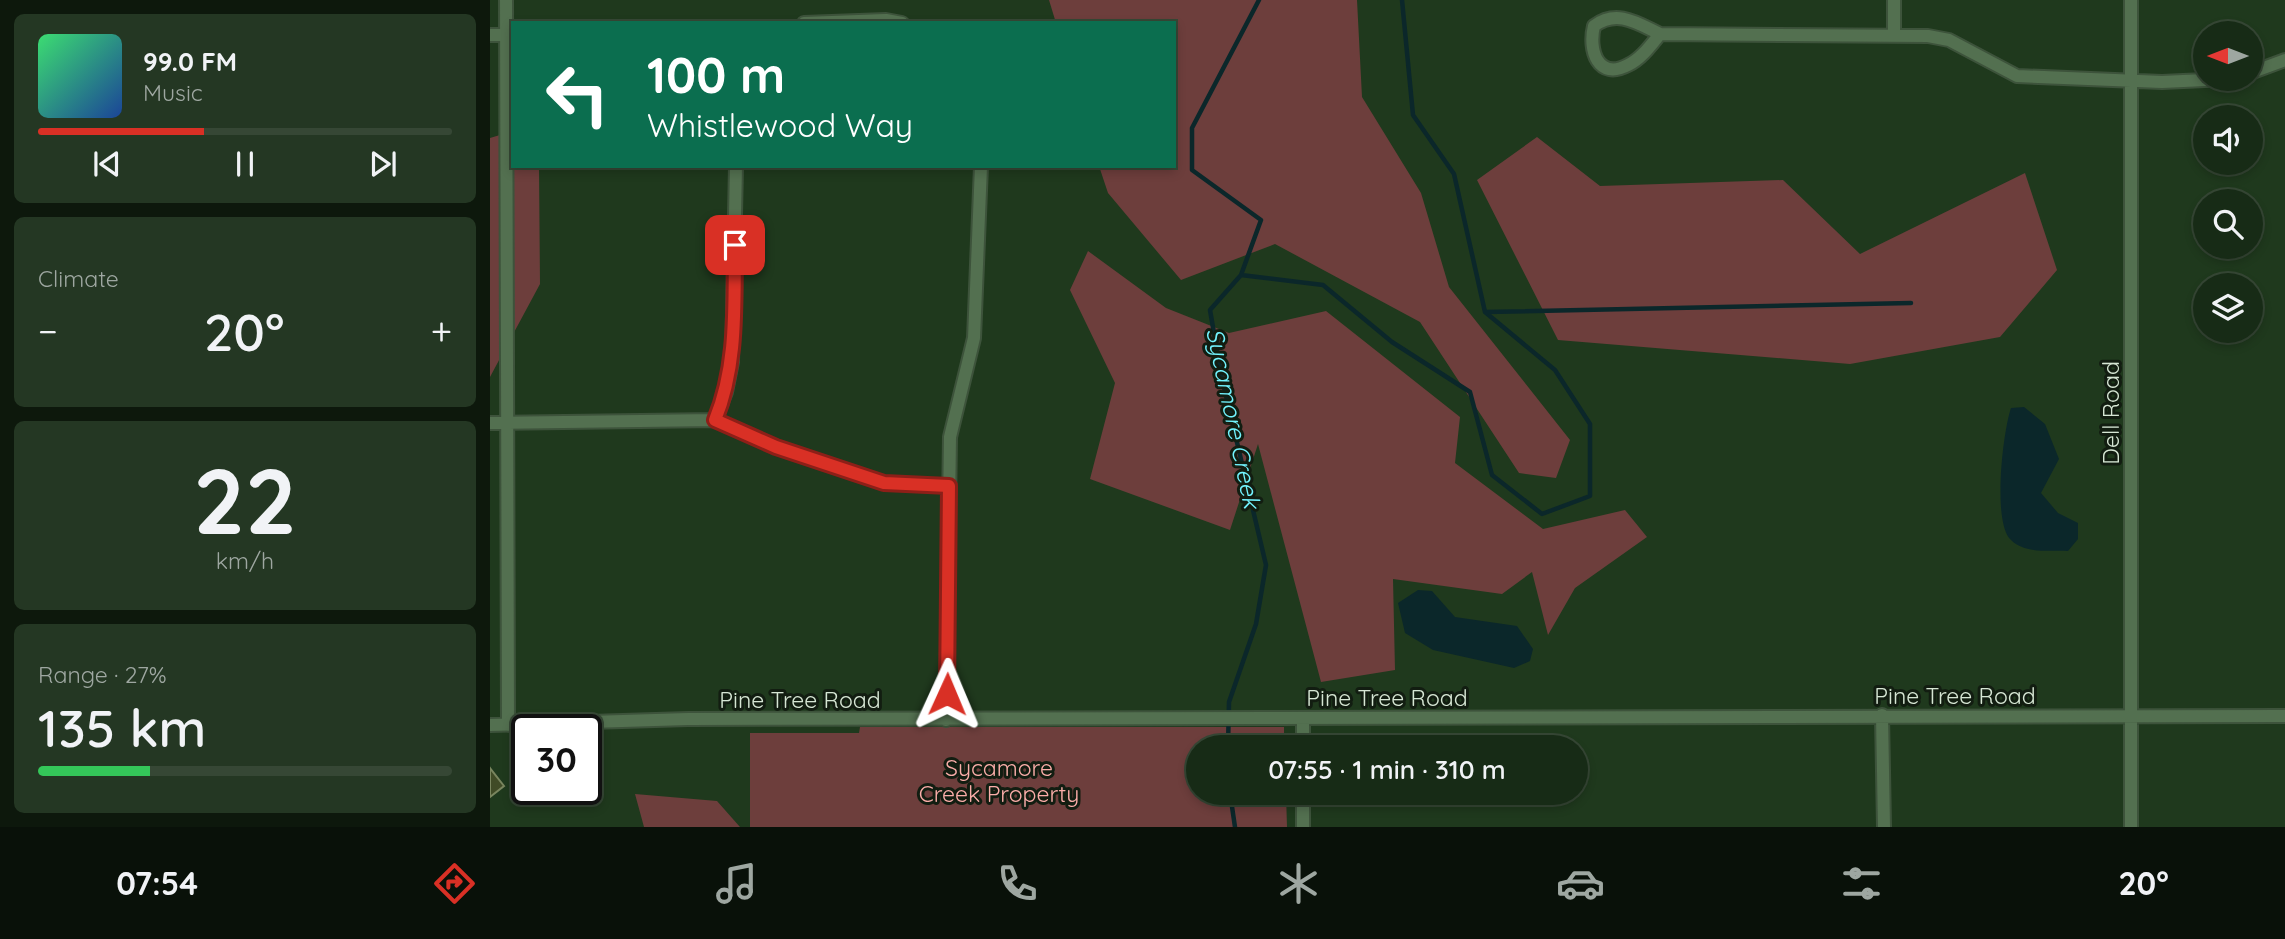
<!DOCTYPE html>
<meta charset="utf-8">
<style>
:root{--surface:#172b16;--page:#243723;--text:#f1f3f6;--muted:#9ea7a1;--line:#364735;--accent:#d93025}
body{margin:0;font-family:Quicksand,sans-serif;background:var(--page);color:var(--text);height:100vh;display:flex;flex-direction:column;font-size:26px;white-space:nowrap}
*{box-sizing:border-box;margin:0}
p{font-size:23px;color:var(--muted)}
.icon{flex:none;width:38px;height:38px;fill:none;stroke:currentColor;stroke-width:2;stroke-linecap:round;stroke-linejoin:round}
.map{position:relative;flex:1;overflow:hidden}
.drawer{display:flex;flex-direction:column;gap:14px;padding:14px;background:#0d180c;width:490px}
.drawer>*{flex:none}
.guide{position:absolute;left:21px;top:21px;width:665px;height:147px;border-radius:0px;box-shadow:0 4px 10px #0003,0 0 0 2px var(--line);background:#0b6e4f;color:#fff;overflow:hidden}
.needle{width:46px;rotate:270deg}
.tools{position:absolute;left:1703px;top:21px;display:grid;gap:14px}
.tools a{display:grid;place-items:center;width:70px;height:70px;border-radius:50%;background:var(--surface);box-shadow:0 4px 10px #0003,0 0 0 2px var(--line);font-size:35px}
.speed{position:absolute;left:21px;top:714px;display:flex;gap:14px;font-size:35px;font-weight:700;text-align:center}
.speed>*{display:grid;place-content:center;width:91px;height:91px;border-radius:50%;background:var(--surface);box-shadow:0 4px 10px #0003,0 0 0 2px var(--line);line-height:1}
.speed .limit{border:4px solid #111;border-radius:10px;background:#fff;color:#111}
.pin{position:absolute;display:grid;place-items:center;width:60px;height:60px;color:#fff;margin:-30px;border-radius:14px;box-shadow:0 4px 10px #0006}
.me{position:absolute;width:77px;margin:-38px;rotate:1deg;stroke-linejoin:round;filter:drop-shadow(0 0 5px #0008)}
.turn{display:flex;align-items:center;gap:24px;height:147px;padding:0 21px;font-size:32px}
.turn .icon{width:91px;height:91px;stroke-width:2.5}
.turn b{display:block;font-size:49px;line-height:60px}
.big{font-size:52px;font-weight:600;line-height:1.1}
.drawer .tile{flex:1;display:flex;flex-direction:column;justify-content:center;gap:10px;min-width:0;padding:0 24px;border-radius:10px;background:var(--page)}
.drawer .dial{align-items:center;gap:0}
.dial b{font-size:91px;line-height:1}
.song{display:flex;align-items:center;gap:21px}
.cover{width:84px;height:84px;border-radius:10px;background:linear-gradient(135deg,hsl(140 70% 55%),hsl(220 70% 35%))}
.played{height:7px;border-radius:4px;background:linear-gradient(90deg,var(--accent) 40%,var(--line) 40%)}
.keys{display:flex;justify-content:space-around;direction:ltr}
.heat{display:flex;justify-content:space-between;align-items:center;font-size:38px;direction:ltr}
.charge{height:10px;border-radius:5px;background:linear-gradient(90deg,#34c759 27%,var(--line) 0)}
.trip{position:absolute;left:696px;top:735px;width:402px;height:70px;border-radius:35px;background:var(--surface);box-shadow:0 4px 10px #0003,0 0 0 2px var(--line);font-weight:600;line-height:70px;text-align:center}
.tab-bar{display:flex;height:112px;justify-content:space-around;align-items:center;background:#091109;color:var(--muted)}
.tab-bar .icon{width:49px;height:49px}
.tab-bar .active{color:var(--accent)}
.tab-bar b{font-size:32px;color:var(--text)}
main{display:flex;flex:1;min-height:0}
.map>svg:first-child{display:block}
.green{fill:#6d3e3c}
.water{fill:#0b272a}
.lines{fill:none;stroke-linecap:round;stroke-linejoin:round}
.stream{stroke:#0b272a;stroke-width:4.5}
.building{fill:#404b26;stroke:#79855e;stroke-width:2}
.minor-casing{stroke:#3d533b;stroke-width:16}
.minor{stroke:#537050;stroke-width:12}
.route-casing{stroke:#8d1f18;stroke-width:18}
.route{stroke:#d93025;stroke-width:12}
.labels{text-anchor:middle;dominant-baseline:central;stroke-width:6;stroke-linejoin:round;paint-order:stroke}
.street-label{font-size:23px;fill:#d6e6d4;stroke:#121d11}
.park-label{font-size:23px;fill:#fbada9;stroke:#121d11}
.water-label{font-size:24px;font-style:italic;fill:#73f4ff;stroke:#121d11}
</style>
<main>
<section class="drawer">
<div class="tile">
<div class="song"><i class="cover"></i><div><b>99.0 FM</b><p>Music</p></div></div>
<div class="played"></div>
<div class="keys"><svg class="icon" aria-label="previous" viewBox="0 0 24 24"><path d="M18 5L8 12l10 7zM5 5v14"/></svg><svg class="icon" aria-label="pause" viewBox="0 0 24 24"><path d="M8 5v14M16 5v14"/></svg><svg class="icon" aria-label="next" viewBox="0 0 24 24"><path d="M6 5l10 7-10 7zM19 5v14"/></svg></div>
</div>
<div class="tile"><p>Climate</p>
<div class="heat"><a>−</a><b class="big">20°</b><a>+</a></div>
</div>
<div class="tile dial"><b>22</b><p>km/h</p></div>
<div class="tile"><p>Range · 27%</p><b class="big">135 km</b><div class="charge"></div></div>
</section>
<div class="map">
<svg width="1795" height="827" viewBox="0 0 1795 827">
<rect width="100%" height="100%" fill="#1f391d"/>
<!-- green -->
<path class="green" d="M559,0H867L872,97L931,193L959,287L1080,440L1066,478L1029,473L930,322L785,244L691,280L618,193L609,166H684V23H566Z
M23,131V166H49L50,284L0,377V138Z
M1047,137L1110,186L1293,180L1370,254L1535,173L1567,270L1510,337L1360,364L1068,340L987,180Z
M598,251L676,308L739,333L836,311L970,417L965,463L1053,529L1135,510L1157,537L1085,588L1058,635L1042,572L1012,594L903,579L905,670L831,682L768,444L740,530L600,479L625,383L580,290Z
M370,727H794V747H709V793H796L797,827H260V733H369Z
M145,794L227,801L250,827H154Z"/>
<!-- water -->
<path class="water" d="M1534,407L1555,424L1569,459L1551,493L1568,513L1588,523V539L1578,551C1560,550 1535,554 1521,540C1502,523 1513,431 1521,408Z
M928,590L942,591L965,617L1027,626L1043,649L1040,661L1024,668L943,650L915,633L908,603Z"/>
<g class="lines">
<!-- stream -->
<path class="stream" d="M751,275L771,220L702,170V128L769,0
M995,312L1421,303
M738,747L739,702L766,624L776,565L732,379L720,310L751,275L833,285L902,342L980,392L1002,475L1052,514L1100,496V424L1065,370L995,312L964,174L923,115L912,0
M740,793L745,827"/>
</g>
<!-- building -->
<path class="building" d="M0,768L14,786L0,797Z"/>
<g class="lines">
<defs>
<path id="minor" d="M16,0L18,725
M1641,0V827
M314,23L396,20L412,23
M1170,34C1161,45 1151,59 1138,65C1108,81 1098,50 1104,26C1127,9 1147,23 1170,34L1438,36L1459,40L1527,76L1672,82L1736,79
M0,35H15
M1404,36V0
M1760,73L1795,60
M225,420L236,392L242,362L246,166
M0,423L225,420L286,447L394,483L459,486
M1392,715L1394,827
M456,720L460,437L484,338L491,166
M0,725L198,719L1795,716
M813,747V719
M813,793V827"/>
</defs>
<!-- minor casing -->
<use href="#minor" class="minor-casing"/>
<!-- minor -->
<use href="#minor" class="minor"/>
</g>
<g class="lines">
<defs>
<path id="route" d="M245,245C244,304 248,364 225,420L286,447L394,483L459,486L457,694"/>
</defs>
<!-- route casing -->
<use href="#route" class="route-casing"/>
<!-- route -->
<use href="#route" class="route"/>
</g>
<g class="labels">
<!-- street labels -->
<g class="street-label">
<text transform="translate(1620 413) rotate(-90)">Dell Road</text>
<text x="1465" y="695">Pine Tree Road</text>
<text x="897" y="697">Pine Tree Road</text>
<text x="310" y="699">Pine Tree Road</text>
</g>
<!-- park labels -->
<g class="park-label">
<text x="509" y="767">Sycamore<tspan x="509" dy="26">Creek Property</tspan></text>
</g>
<!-- water labels -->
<g class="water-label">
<text transform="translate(744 418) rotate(78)">Sycamore Creek</text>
</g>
</g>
</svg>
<div class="tools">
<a><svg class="needle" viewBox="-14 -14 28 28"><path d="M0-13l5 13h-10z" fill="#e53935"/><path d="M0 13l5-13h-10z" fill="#9ea7a1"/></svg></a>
<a><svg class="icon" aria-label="sound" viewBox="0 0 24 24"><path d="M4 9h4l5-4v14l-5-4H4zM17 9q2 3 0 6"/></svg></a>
<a><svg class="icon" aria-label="search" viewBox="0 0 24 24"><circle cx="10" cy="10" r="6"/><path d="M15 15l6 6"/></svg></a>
<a><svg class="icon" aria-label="layers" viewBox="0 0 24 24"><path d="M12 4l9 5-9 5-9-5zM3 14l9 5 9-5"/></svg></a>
</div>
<div class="speed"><div class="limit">30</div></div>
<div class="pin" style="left:245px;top:245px;background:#d93025"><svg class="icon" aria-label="arrive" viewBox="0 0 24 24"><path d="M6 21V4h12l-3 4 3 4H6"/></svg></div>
<svg class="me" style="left:457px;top:694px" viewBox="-20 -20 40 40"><path d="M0-17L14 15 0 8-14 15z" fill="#d93025" stroke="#fff" stroke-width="4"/></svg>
<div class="trip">07:55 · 1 min · 310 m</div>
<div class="guide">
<div class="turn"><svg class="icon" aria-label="left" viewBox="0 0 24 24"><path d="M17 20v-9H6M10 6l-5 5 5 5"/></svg><div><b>100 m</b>Whistlewood Way</div></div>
</div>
</div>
</main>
<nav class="tab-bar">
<b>07:54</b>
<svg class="icon active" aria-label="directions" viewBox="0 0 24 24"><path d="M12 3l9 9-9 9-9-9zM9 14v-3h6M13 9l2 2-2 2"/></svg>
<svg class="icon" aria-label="music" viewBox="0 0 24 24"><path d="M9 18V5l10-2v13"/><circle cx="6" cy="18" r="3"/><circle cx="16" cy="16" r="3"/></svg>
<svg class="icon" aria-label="phone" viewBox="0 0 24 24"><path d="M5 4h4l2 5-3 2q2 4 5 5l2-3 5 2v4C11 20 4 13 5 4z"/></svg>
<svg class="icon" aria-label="climate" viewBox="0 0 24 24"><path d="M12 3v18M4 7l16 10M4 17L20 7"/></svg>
<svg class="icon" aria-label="car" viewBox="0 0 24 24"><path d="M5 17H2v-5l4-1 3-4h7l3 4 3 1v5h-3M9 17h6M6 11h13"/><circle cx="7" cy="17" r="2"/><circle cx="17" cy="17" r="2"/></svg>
<svg class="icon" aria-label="filters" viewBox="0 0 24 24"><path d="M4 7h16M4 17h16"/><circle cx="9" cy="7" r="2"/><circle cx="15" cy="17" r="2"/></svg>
<b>20°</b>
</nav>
